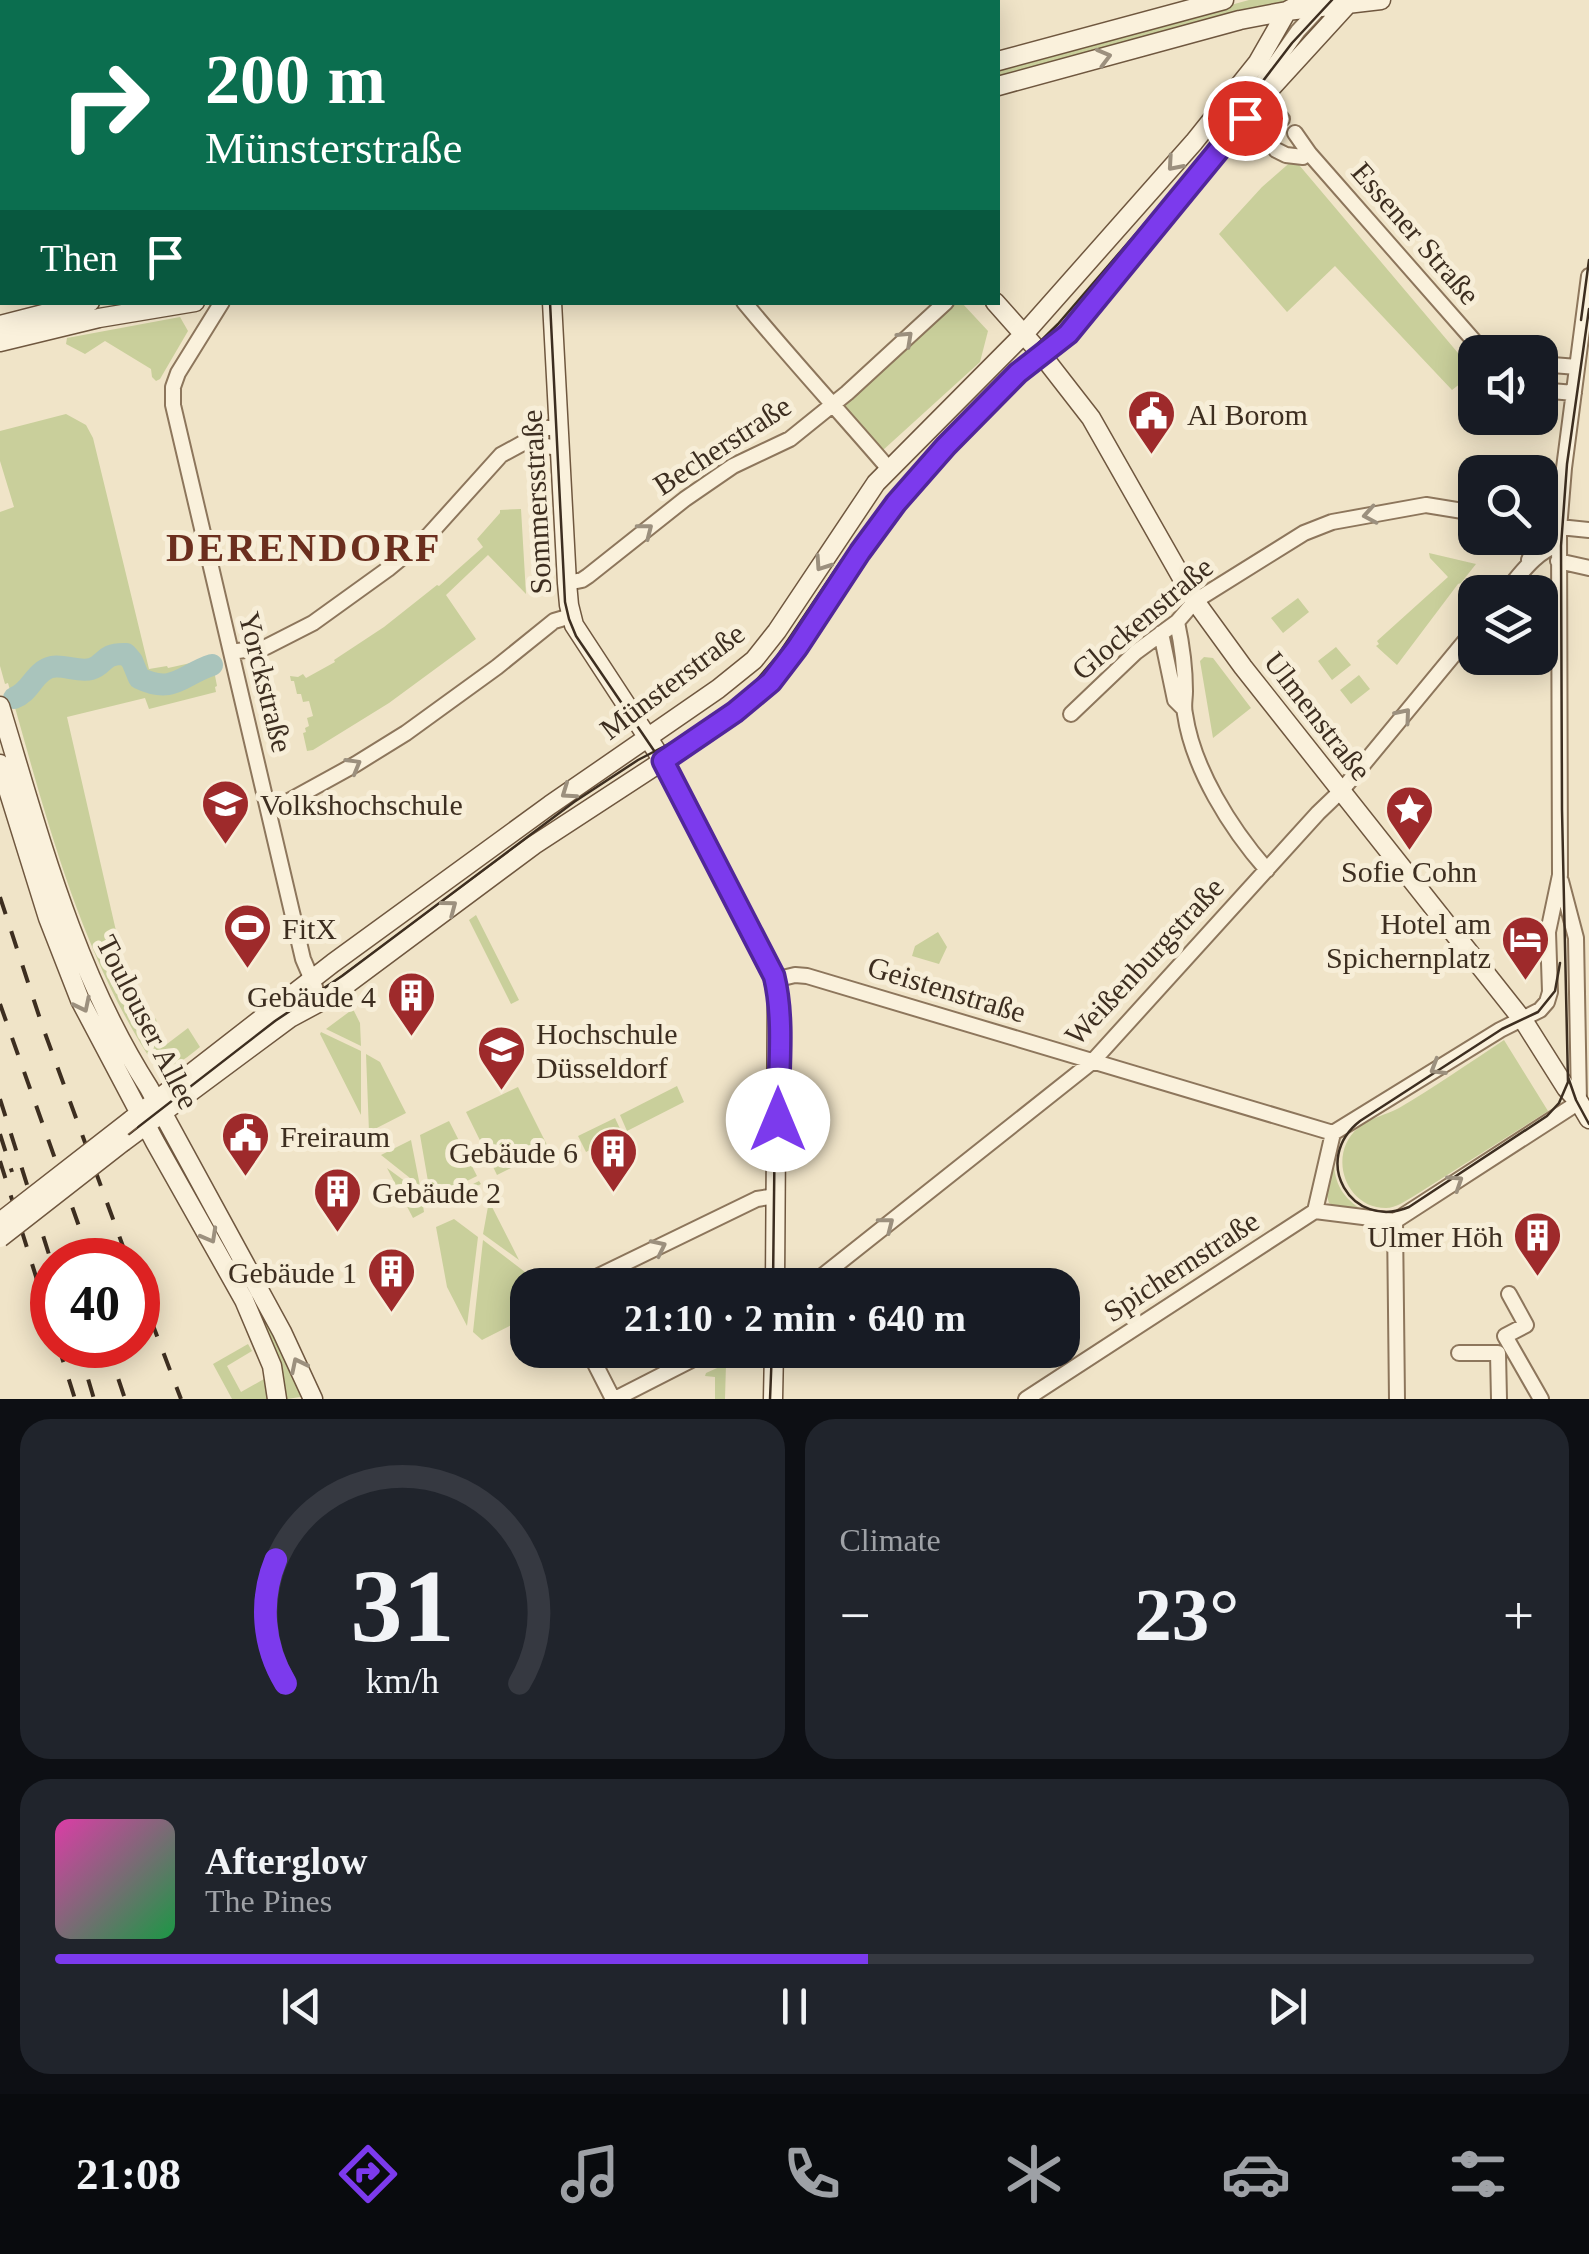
<!DOCTYPE html>
<meta charset="utf-8">
<style>
:root{--surface:#171b24;--page:#20242c;--text:#f1f3f6;--muted:#9ea1a6;--line:#363941;--accent:#7c3aed}
body{margin:0;font-family:"Times New Roman",serif;background:var(--page);color:var(--text);height:100vh;display:flex;flex-direction:column;font-size:38px;white-space:nowrap}
*{box-sizing:border-box;margin:0}
p{font-size:32px;color:var(--muted)}
.icon{flex:none;width:55px;height:55px;fill:none;stroke:currentColor;stroke-width:2;stroke-linecap:round;stroke-linejoin:round}
.map{position:relative;height:1399px;overflow:hidden}
.side{display:flex;flex-direction:column;gap:20px;padding:20px;background:#0d0f14;flex:1}
.side>*{flex:none}
.hud{position:absolute;left:0px;top:0px;width:1000px;height:305px;box-shadow:0 5px 25px #0003;background:#0b6e4f;color:#fff;overflow:hidden}
.controls{position:absolute;left:1458px;top:335px;display:grid;gap:20px}
.controls a{display:grid;place-items:center;width:100px;height:100px;border-radius:20px;background:var(--surface);box-shadow:0 5px 25px #0003;font-size:50px}
.speed{position:absolute;left:30px;top:1238px;display:flex;gap:20px;font-size:50px;font-weight:700;text-align:center}
.speed>*{display:grid;place-content:center;width:130px;height:130px;border-radius:50%;background:var(--surface);box-shadow:0 5px 25px #0003;line-height:1}
.speed .limit{border:15px solid #d22;background:#fff;color:#111}
.pin{position:absolute;display:grid;place-items:center;width:85px;height:85px;color:#fff;margin:-42px;border:5px solid #fff;border-radius:50%;box-shadow:0 2px 10px #0007}
.me{position:absolute;width:110px;margin:-55px;rotate:0deg;stroke-linejoin:round;filter:drop-shadow(0 0 8px #0008)}
.turn{display:flex;align-items:center;gap:35px;height:210px;padding:0 40px;font-size:45px}
.turn .icon{width:130px;height:130px;stroke-width:2.5}
.turn b{display:block;font-size:70px;line-height:85px}
.then{display:flex;align-items:center;height:95px;padding:0 40px;background:#0003;gap:20px;font-size:38px}
.big{font-size:75px;font-weight:800;line-height:1.1}
.side .card{flex:1;display:flex;flex-direction:column;justify-content:center;gap:15px;min-width:0;padding:0 35px;border-radius:30px;background:var(--page)}
.side .dial{align-items:center;gap:0}
.dial svg{height:260px;overflow:visible;fill:none;stroke:var(--line);stroke-width:7;stroke-linecap:round;text-anchor:middle}
.dial text{fill:var(--text);stroke:none}
.song{display:flex;align-items:center;gap:30px}
.cover{width:120px;height:120px;border-radius:15px;background:linear-gradient(135deg,hsl(320 70% 55%),hsl(140 70% 35%))}
.played{height:10px;border-radius:5px;background:linear-gradient(90deg,var(--accent) 55%,var(--line) 55%)}
.keys{display:flex;justify-content:space-around;direction:ltr}
.heat{display:flex;justify-content:space-between;align-items:center;font-size:55px;direction:ltr}
.side .tiles{flex:1;display:grid;gap:20px;grid-template-columns:1fr 1fr}
.card:last-child{grid-column:span 2}
.trip{position:absolute;left:510px;top:1268px;width:570px;height:100px;border-radius:30px;background:var(--surface);box-shadow:0 5px 25px #0003;font-weight:800;line-height:100px;text-align:center}
.tab-bar{display:flex;height:160px;justify-content:space-around;align-items:center;background:#090b0e;color:var(--muted)}
.tab-bar .icon{width:70px;height:70px}
.tab-bar .selected{color:var(--accent)}
.tab-bar b{font-size:45px;color:var(--text)}
.map>svg:first-child{display:block}
.green{fill:#c9cf9b}
.lines{fill:none;stroke-linecap:round;stroke-linejoin:round}
.river{stroke:#a9c4bc;stroke-width:22}
.street-casing{stroke:#8d765c;stroke-width:18}
.secondary-casing{stroke:#6f573f;stroke-width:21}
.street{stroke:#faf1dc;stroke-width:14}
.secondary{stroke:#faf1dc;stroke-width:18}
.tram{stroke:#3d2e20;stroke-width:2.5}
.rail{stroke:#3d2e20;stroke-width:4;stroke-dasharray:18 18;stroke-linecap:butt}
.secondary-bridge-casing{stroke:#6f573f;stroke-width:21;stroke-linecap:butt}
.secondary-bridge{stroke:#faf1dc;stroke-width:18}
.oneway{stroke:#9c907e}
.route-casing{stroke:#51269a;stroke-width:25}
.route{stroke:#7c3aed;stroke-width:18}
.labels{text-anchor:middle;dominant-baseline:central;stroke-width:10;stroke-linejoin:round;paint-order:stroke}
.street-label{font-size:30px;fill:#3d2e20;stroke:#f7eed8}
.poi-label{font-size:30px;fill:#3d2e20;stroke:#f7eed8;text-anchor:start}
.district-label{font-size:40px;font-weight:bold;letter-spacing:2.5px;fill:#6b2e1e;stroke:#f7eed8}
</style>
<div class="map">
<svg width="1589" height="1399" viewBox="0 0 1589 1399">
<rect width="100%" height="100%" fill="#f0e4c8"/>
<!-- green -->
<path class="green" d="M1249,0H1287L1286,5L998,82V69Z
M1294,159L1469,366L1465,380L1452,390L1335,266L1287,312L1219,234L1262,187Z
M956,303H962L988,331L980,362L882,451L841,406Z
M180,317L188,331L160,379L156,381L152,377L151,369L105,341L85,354L66,344L67,338Z
M66,414L86,425L93,438L149,669L167,666L168,668L204,660L205,662L212,660L217,686L215,687L216,692L149,709L145,698L67,717L130,992L156,1019L163,1047L188,1028L200,1047C185,1059 173,1071 153,1063C78,949 45,812 8,683L5,684L0,666V512L14,507L0,461V431Z
M521,509L526,594L488,555L446,595L476,639L389,703L313,750L307,751L303,733L306,732L305,728L309,726L307,718L313,716L309,701L303,702L301,694H297L294,681H291L290,676L298,677L303,674L306,678L335,662L334,660L384,627L437,585L439,586L483,547L477,539L500,513V510Z
M1429,553L1476,564L1461,583L1458,584L1397,665L1376,646L1379,644L1377,641L1448,577L1430,558Z
M1298,598L1309,612L1283,633L1271,618Z
M1336,647L1351,665L1332,680L1318,661Z
M1204,657L1213,658L1251,708L1213,738L1200,661Z
M1359,675L1370,689L1351,704L1340,690Z
M476,915L519,1000L511,1004L469,920Z
M938,932L947,947L939,964L912,956L915,946Z
M353,1009L360,1023L361,1046L326,1029Z
M321,1032L361,1051V1115L320,1034Z
M1504,1040L1548,1111L1414,1196C1405,1201 1396,1208 1386,1208C1345,1208 1327,1154 1358,1128C1369,1118 1386,1115 1399,1108C1435,1087 1469,1063 1504,1040Z
M366,1054L380,1062L406,1113L369,1132Z
M677,1086L684,1102L627,1131L620,1115Z
M518,1087L549,1149L497,1175L466,1112Z
M615,1118L622,1133L586,1152L578,1136Z
M449,1121L477,1176L465,1182L467,1187L479,1181L481,1184L443,1203L430,1193L420,1135Z
M411,1140L420,1186L381,1155Z
M1334,1156C1333,1182 1342,1198 1364,1211L1339,1208L1329,1203L1327,1196Z
M387,1168L421,1193L424,1212L413,1218Z
M489,1201L519,1260L483,1234Z
M454,1219L478,1237L467,1326L447,1287L436,1227Z
M483,1240L542,1285H528L527,1317L482,1340L473,1332Z
M229,1250L307,1396L287,1399L282,1371L224,1253Z
M248,1344L252,1351L227,1366L241,1392L264,1379L267,1399H232L213,1364Z
M726,1364L725,1399H715V1377L705,1376L706,1373Z"/>
<g class="lines">
<!-- river -->
<path class="river" d="M14,698C29,692 31,680 43,671C57,660 75,673 91,669C106,665 101,653 126,654L132,661L139,678C174,695 183,674 212,665"/>
<defs>
<path id="street" d="M190,0L191,2
M815,0V2
M1262,98L1282,119
M1246,105L1298,31L1324,3
M1245,118L1263,136
M1295,133L1309,153L1482,350L1489,352
M1276,150L1286,155L1303,157L1309,153
M222,302L178,373L173,387V405L303,959L315,987L294,1013
M744,302C791,359 841,413 889,469
M1540,364L1577,367
M1540,390L1574,393
M523,443L560,448
M1540,525L1589,530
M1529,560L1539,538
M1558,561L1589,568
M567,583L582,580L588,576L685,499L733,466L790,439L847,393L946,302
M1505,592C1520,575 1536,551 1558,545
M1177,622C1182,645 1185,667 1185,691C1185,699 1183,706 1185,714C1193,769 1231,829 1267,870
M1161,633L1175,700L1184,709
M231,652L266,647L313,623L388,569L428,536L501,455L523,443L533,431L540,428H559
M1071,714L1136,652L1177,622L1195,601L1304,533L1332,522L1426,505L1475,513
M269,812L356,764L406,733L497,667L554,621L571,616
M774,980L795,975L807,976L1333,1133
M1315,1211L1333,1133L1500,1030L1540,1010L1547,1002L1550,992L1548,932L1560,875L1559,529L1564,468L1589,276
M1395,1221L1397,1399
M580,1285L757,1199L776,1196
M811,1285L1092,1062L1318,813L1342,790L1475,629
M1509,1294L1526,1325L1505,1336L1541,1399
M588,1350L613,1399
M1459,1353H1498L1499,1399
M615,1399L711,1350
M1026,1399L1315,1211L1395,1221L1579,1102L1576,938L1561,881"/>
<path id="secondary" d="M539,0V2
M915,2V0
M998,61L1224,0
M998,86L1240,20L1287,11L1381,0
M552,302L567,583L569,605L574,625L663,761L768,962L777,991L775,1285
M995,302L1042,355L1091,418L1195,601L1243,667L1525,1023L1566,1088L1579,1102L1589,1119
M0,325L90,302
M0,342L99,318L195,302
M0,706C40,837 74,971 149,1088L282,1332L313,1399
M0,764L48,918L80,1000L155,1142L244,1300L272,1366L277,1399
M131,1120L333,963L550,805L718,689L754,660L777,631L876,483L1024,334L1194,142L1258,62L1287,11L1307,0
M123,1142L290,1018L331,996L534,845L681,749L761,692L797,648L860,552L896,503L946,447L1018,373L1068,333L1262,98L1348,4
M773,1399L774,1350"/>
</defs>
<!-- street casing -->
<use href="#street" class="street-casing"/>
<!-- secondary casing -->
<use href="#secondary" class="secondary-casing"/>
<!-- street -->
<use href="#street" class="street"/>
<!-- secondary -->
<use href="#secondary" class="secondary"/>
<!-- tram -->
<path class="tram" d="M542,0V2
M550,302L565,602L569,619L576,636L659,758L759,949L773,985L776,1025L773,1285
M1581,320L1589,260
M1560,963L1555,991L1538,1012L1502,1029L1360,1121C1310,1160 1351,1231 1409,1207L1547,1116L1559,1103L1568,1082L1562,810L1561,546L1567,464L1589,309
M1568,1077L1576,1100L1589,1124
M0,1234L275,1021L342,976L574,802L638,760L682,737L731,702L754,683L778,655L841,561L903,483L971,409L1058,324L1227,128L1292,43L1332,0
M770,1399L772,1350"/>
<!-- rail -->
<path class="rail" d="M0,897L42,1025L128,1260
M0,1004L91,1260
M0,1099L52,1264
M0,1134L12,1172
M0,1161L52,1328
M138,1286L181,1399
M58,1345L75,1399
M78,1345L94,1399
M107,1345L125,1399"/>
<defs>
<path id="secondary-bridge" d="M0,1222L131,1120
M0,1238L123,1142"/>
</defs>
<!-- secondary-bridge casing -->
<use href="#secondary-bridge" class="secondary-bridge-casing"/>
<!-- secondary-bridge -->
<use href="#secondary-bridge" class="secondary-bridge"/>
</g>
<!-- one-way arrows -->
<defs><path id="oneway-chevron" d="M-2-3.5L2.5 0L-2 3.5" fill="none" stroke-width="1.6" stroke-linecap="round" stroke-linejoin="round" transform="scale(2.5)"/></defs>
<g class="oneway">
<use href="#oneway-chevron" transform="translate(1104 57) rotate(-15)"/>
<use href="#oneway-chevron" transform="translate(1174 164) rotate(131)"/>
<use href="#oneway-chevron" transform="translate(906 338) rotate(-43)"/>
<use href="#oneway-chevron" transform="translate(1370 515) rotate(170)"/>
<use href="#oneway-chevron" transform="translate(646 530) rotate(-38)"/>
<use href="#oneway-chevron" transform="translate(822 564) rotate(124)"/>
<use href="#oneway-chevron" transform="translate(1404 715) rotate(-50)"/>
<use href="#oneway-chevron" transform="translate(354 765) rotate(-30)"/>
<use href="#oneway-chevron" transform="translate(568 792) rotate(145)"/>
<use href="#oneway-chevron" transform="translate(450 907) rotate(-37)"/>
<use href="#oneway-chevron" transform="translate(83 1005) rotate(64)"/>
<use href="#oneway-chevron" transform="translate(1437 1068) rotate(149)"/>
<use href="#oneway-chevron" transform="translate(1456 1182) rotate(-33)"/>
<use href="#oneway-chevron" transform="translate(887 1224) rotate(-38)"/>
<use href="#oneway-chevron" transform="translate(210 1236) rotate(61)"/>
<use href="#oneway-chevron" transform="translate(659 1247) rotate(-26)"/>
<use href="#oneway-chevron" transform="translate(298 1365) rotate(-116)"/>
</g>
<g class="lines">
<defs>
<path id="route" d="M778,1120C778,1075 785,1020 774,976L663,761L735,712L771,682L797,648L860,552L896,503L946,446L1018,373L1068,334L1245,118"/>
</defs>
<!-- route casing -->
<use href="#route" class="route-casing"/>
<!-- route -->
<use href="#route" class="route"/>
</g>
<!-- icons -->
<defs>
<symbol id="civic-pin" viewBox="-11 -11 22 30"><path d="M0 17L-7.5 6A9.5 9.5 0 1 1 7.5 6Z" fill="#9e2a2b" stroke="#f7eed8"/><path d="M-.6-6.5H3V-4.5H.6V-3L4-1V1h2V6H-6V1h2V-1L-.6-3ZM-1.2 2.5V6h2.4V2.5Z" fill="#fff"/></symbol>
<symbol id="school-pin" viewBox="-11 -11 22 30"><path d="M0 17L-7.5 6A9.5 9.5 0 1 1 7.5 6Z" fill="#9e2a2b" stroke="#f7eed8"/><path d="M0-5L7-2L0 1L-7-2ZM-4 1L0 2.5L4 1V4Q0 6-4 4Z" fill="#fff"/></symbol>
<symbol id="sight-pin" viewBox="-11 -11 22 30"><path d="M0 17L-7.5 6A9.5 9.5 0 1 1 7.5 6Z" fill="#9e2a2b" stroke="#f7eed8"/><path d="M0-6L1.8-2.2L6-1.7L2.9 1.2L3.7 5.4L0 3.3L-3.7 5.4L-2.9 1.2L-6-1.7L-1.8-2.2Z" fill="#fff"/></symbol>
<symbol id="stadium-pin" viewBox="-11 -11 22 30"><path d="M0 17L-7.5 6A9.5 9.5 0 1 1 7.5 6Z" fill="#9e2a2b" stroke="#f7eed8"/><path d="M0-5a6.5 5 0 1 0 0 10a6.5 5 0 1 0 0-10ZM-3.5-1.8h7v3.6h-7Z" fill="#fff"/></symbol>
<symbol id="hotel-pin" viewBox="-11 -11 22 30"><path d="M0 17L-7.5 6A9.5 9.5 0 1 1 7.5 6Z" fill="#9e2a2b" stroke="#f7eed8"/><path d="M-6-4.5h1.5V1H6V5H4.5V3h-9V5H-6ZM-4 0a1.8 1.8 0 1 1 3.6 0ZM.5 0V-2.5h3Q6-2.5 6 0Z" fill="#fff"/></symbol>
<symbol id="building-pin" viewBox="-11 -11 22 30"><path d="M0 17L-7.5 6A9.5 9.5 0 1 1 7.5 6Z" fill="#9e2a2b" stroke="#f7eed8"/><path d="M-4-6H4V6H1V3H-1V6H-4ZM-2.5-4.3h1.7v1.8h-1.7ZM.8-4.3h1.7v1.8H.8ZM-2.5-1h1.7V.8h-1.7ZM.8-1h1.7V.8H.8Z" fill="#fff"/></symbol>
<symbol id="university-pin" viewBox="-11 -11 22 30"><path d="M0 17L-7.5 6A9.5 9.5 0 1 1 7.5 6Z" fill="#9e2a2b" stroke="#f7eed8"/><path d="M0-5L7-2L0 1L-7-2ZM-4 1L0 2.5L4 1V4Q0 6-4 4Z" fill="#fff"/></symbol>
</defs>
<g fill-rule="evenodd">
<use href="#civic-pin" x="1124" y="386" width="55" height="75"/>
<use href="#school-pin" x="198" y="776" width="55" height="75"/>
<use href="#sight-pin" x="1382" y="782" width="55" height="75"/>
<use href="#stadium-pin" x="220" y="900" width="55" height="75"/>
<use href="#hotel-pin" x="1498" y="912" width="55" height="75"/>
<use href="#building-pin" x="384" y="968" width="55" height="75"/>
<use href="#university-pin" x="474" y="1022" width="55" height="75"/>
<use href="#civic-pin" x="218" y="1108" width="55" height="75"/>
<use href="#building-pin" x="586" y="1124" width="55" height="75"/>
<use href="#building-pin" x="310" y="1164" width="55" height="75"/>
<use href="#building-pin" x="1510" y="1208" width="55" height="75"/>
<use href="#building-pin" x="364" y="1244" width="55" height="75"/>
</g>
<g class="labels">
<!-- street labels -->
<g class="street-label">
<text transform="translate(1416 233) rotate(49)">Essener Straße</text>
<text transform="translate(722 445) rotate(-33)">Becherstraße</text>
<text transform="translate(536 502) rotate(-93)">Sommersstraße</text>
<text transform="translate(1142 618) rotate(-40)">Glockenstraße</text>
<text transform="translate(672 681) rotate(-37)">Münsterstraße</text>
<text transform="translate(266 682) rotate(76)">Yorckstraße</text>
<text transform="translate(1318 716) rotate(52)">Ulmenstraße</text>
<text transform="translate(1144 961) rotate(-47)">Weißenburgstraße</text>
<text transform="translate(947 989) rotate(17)">Geistenstraße</text>
<text transform="translate(148 1022) rotate(63)">Toulouser Allee</text>
<text transform="translate(1181 1266) rotate(-33)">Spichernstraße</text>
</g>
<!-- poi labels -->
<g class="poi-label">
<text x="1187" y="414">Al Borom</text>
<text x="260" y="804">Volkshochschule</text>
<text x="1409" y="871" text-anchor="middle">Sofie Cohn</text>
<text x="1491" y="923" text-anchor="end">Hotel am<tspan x="1491" dy="34">Spichernplatz</tspan></text>
<text x="282" y="928">FitX</text>
<text x="376" y="996" text-anchor="end">Gebäude 4</text>
<text x="536" y="1033">Hochschule<tspan x="536" dy="34">Düsseldorf</tspan></text>
<text x="280" y="1136">Freiraum</text>
<text x="578" y="1152" text-anchor="end">Gebäude 6</text>
<text x="372" y="1192">Gebäude 2</text>
<text x="1503" y="1236" text-anchor="end">Ulmer Höh</text>
<text x="357" y="1272" text-anchor="end">Gebäude 1</text>
</g>
<!-- district labels -->
<g class="district-label">
<text x="304" y="547">DERENDORF</text>
</g>
</g>
</svg>
<div class="controls">
<a><svg class="icon" aria-label="sound" viewBox="0 0 24 24"><path d="M4 9h4l5-4v14l-5-4H4zM17 9q2 3 0 6"/></svg></a>
<a><svg class="icon" aria-label="search" viewBox="0 0 24 24"><circle cx="10" cy="10" r="6"/><path d="M15 15l6 6"/></svg></a>
<a><svg class="icon" aria-label="layers" viewBox="0 0 24 24"><path d="M12 4l9 5-9 5-9-5zM3 14l9 5 9-5"/></svg></a>
</div>
<div class="speed"><div class="limit">40</div></div>
<div class="pin" style="left:1245px;top:118px;background:#d93025"><svg class="icon" aria-label="arrive" viewBox="0 0 24 24"><path d="M6 21V4h12l-3 4 3 4H6"/></svg></div>
<svg class="me" style="left:778px;top:1120px" viewBox="-20 -20 40 40"><circle r="19" fill="#fff"/><path d="M0-13L10 11 0 6-10 11z" fill="#7c3aed"/></svg>
<div class="trip">21:10 · 2 min · 640 m</div>
<div class="hud">
<div class="turn"><svg class="icon" aria-label="right" viewBox="0 0 24 24"><path d="M7 20v-9h11M14 6l5 5-5 5"/></svg><div><b>200 m</b>Münsterstraße</div></div>
<div class="then">Then<svg class="icon" aria-label="arrive" viewBox="0 0 24 24"><path d="M6 21V4h12l-3 4 3 4H6"/></svg></div>
</div>
</div>
<section class="side">
<div class="tiles">
<div class="card dial"><svg viewBox="0 0 100 80">
<path d="M14 69A42 42 0 1 1 86 69"/>
<path d="M14 69A42 42 0 0 1 11 31" stroke="#7c3aed"/>
<text x="50" y="56" font-size="32" font-weight="700">31</text>
<text x="50" y="72" font-size="11">km/h</text>
</svg></div>
<div class="card"><p>Climate</p>
<div class="heat"><a>−</a><b class="big">23°</b><a>+</a></div>
</div>
<div class="card">
<div class="song"><i class="cover"></i><div><b>Afterglow</b><p>The Pines</p></div></div>
<div class="played"></div>
<div class="keys"><svg class="icon" aria-label="previous" viewBox="0 0 24 24"><path d="M18 5L8 12l10 7zM5 5v14"/></svg><svg class="icon" aria-label="pause" viewBox="0 0 24 24"><path d="M8 5v14M16 5v14"/></svg><svg class="icon" aria-label="next" viewBox="0 0 24 24"><path d="M6 5l10 7-10 7zM19 5v14"/></svg></div>
</div>
</div>
</section>
<nav class="tab-bar">
<b>21:08</b>
<svg class="icon selected" aria-label="directions" viewBox="0 0 24 24"><path d="M12 3l9 9-9 9-9-9zM9 14v-3h6M13 9l2 2-2 2"/></svg>
<svg class="icon" aria-label="music" viewBox="0 0 24 24"><path d="M9 18V5l10-2v13"/><circle cx="6" cy="18" r="3"/><circle cx="16" cy="16" r="3"/></svg>
<svg class="icon" aria-label="phone" viewBox="0 0 24 24"><path d="M5 4h4l2 5-3 2q2 4 5 5l2-3 5 2v4C11 20 4 13 5 4z"/></svg>
<svg class="icon" aria-label="climate" viewBox="0 0 24 24"><path d="M12 3v18M4 7l16 10M4 17L20 7"/></svg>
<svg class="icon" aria-label="car" viewBox="0 0 24 24"><path d="M5 17H2v-5l4-1 3-4h7l3 4 3 1v5h-3M9 17h6M6 11h13"/><circle cx="7" cy="17" r="2"/><circle cx="17" cy="17" r="2"/></svg>
<svg class="icon" aria-label="filters" viewBox="0 0 24 24"><path d="M4 7h16M4 17h16"/><circle cx="9" cy="7" r="2"/><circle cx="15" cy="17" r="2"/></svg>
</nav>
